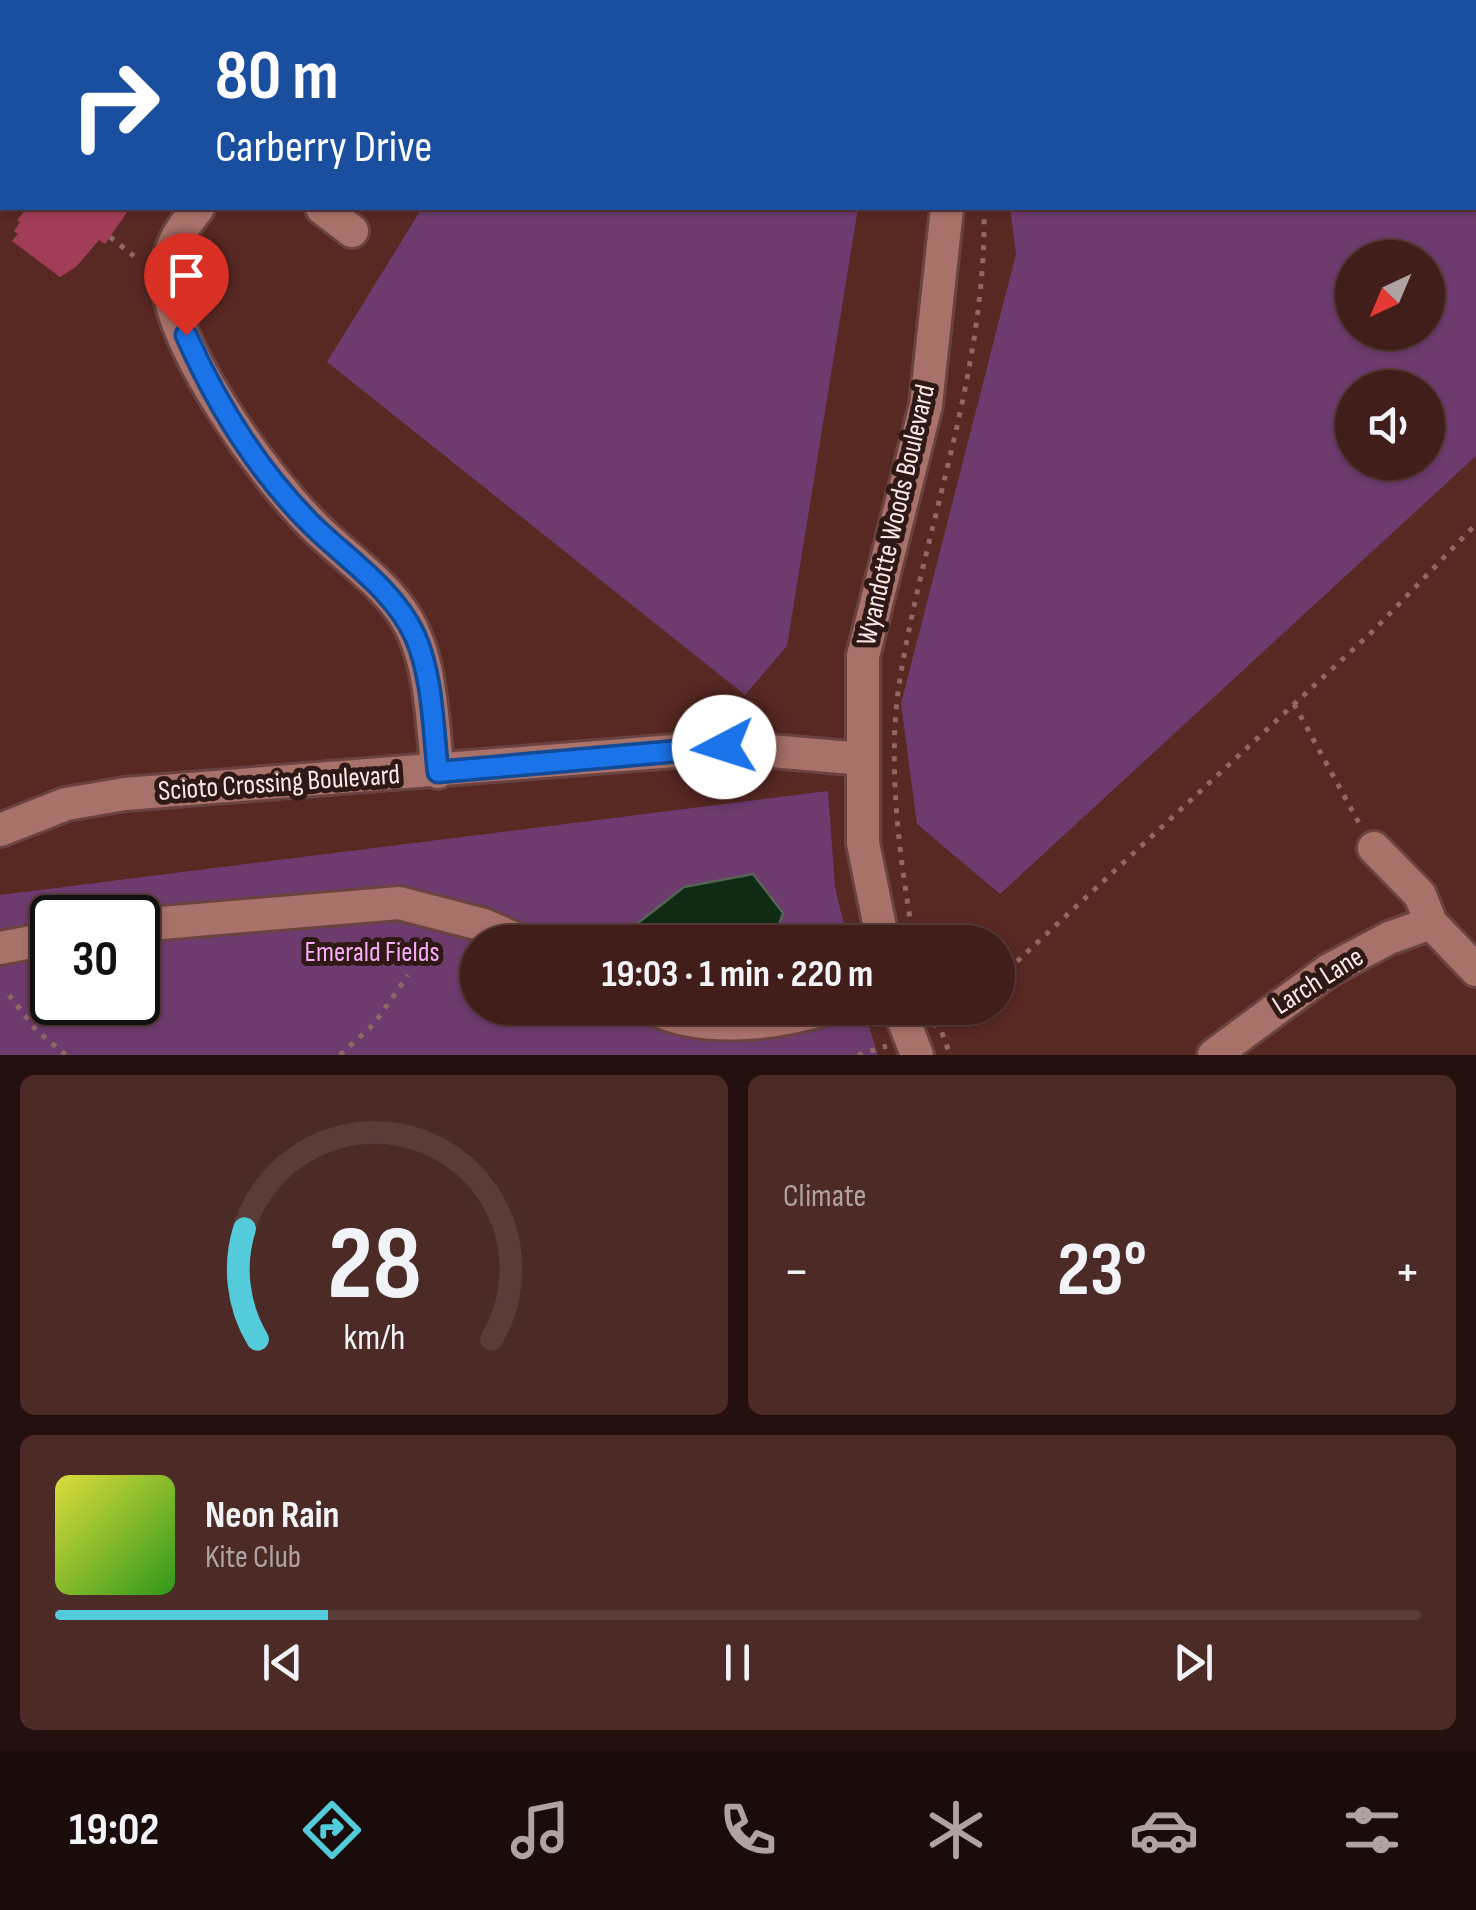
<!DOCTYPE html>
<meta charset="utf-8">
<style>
:root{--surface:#421e1a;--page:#4c2b27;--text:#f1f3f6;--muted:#aea2a2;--line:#5a3c39;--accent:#53cbdb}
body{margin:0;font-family:"Sofia Sans Condensed",sans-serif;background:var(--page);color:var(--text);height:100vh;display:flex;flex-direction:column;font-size:38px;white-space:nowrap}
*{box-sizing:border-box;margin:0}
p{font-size:32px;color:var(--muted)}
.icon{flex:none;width:55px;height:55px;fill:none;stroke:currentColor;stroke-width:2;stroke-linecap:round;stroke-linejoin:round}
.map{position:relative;height:1055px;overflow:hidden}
.details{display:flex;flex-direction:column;gap:20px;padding:20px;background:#24100e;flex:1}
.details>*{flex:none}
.guide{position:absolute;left:0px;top:0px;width:1478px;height:210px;box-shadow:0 2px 8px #0004,0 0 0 2px var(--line);background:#1a4fa0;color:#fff;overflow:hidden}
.needle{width:65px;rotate:224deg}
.tools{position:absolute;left:1335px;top:240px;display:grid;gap:20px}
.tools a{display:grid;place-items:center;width:110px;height:110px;border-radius:50%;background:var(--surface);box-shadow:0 2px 8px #0004,0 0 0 2px var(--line);font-size:50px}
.speed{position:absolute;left:30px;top:895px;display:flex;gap:20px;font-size:50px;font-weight:700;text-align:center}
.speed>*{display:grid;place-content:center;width:130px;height:130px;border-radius:50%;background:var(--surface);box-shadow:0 2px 8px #0004,0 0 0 2px var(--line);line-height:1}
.speed .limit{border:5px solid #111;border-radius:15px;background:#fff;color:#111}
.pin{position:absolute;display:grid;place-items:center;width:85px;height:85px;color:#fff;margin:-102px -42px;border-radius:50% 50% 50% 0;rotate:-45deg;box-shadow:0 0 10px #0007}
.pin .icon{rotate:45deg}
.me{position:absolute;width:110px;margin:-55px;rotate:265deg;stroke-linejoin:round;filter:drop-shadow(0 0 8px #0008)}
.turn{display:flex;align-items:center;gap:35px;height:210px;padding:0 50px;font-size:45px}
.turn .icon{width:130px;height:130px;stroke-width:2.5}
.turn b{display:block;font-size:70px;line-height:85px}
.big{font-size:75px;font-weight:700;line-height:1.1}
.details .card{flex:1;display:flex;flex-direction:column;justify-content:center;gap:15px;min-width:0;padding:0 35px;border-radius:15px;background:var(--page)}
.details .dial{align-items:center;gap:0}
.dial svg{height:260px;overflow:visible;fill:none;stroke:var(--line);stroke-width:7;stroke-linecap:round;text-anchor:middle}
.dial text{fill:var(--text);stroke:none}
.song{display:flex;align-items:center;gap:30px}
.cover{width:120px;height:120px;border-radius:15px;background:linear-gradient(135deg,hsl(60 70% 55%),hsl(110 70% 35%))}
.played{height:10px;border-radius:5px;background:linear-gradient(90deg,var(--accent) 20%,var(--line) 20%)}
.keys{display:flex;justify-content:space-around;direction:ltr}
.heat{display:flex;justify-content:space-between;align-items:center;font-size:55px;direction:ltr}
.details .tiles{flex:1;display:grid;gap:20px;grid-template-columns:1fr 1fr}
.card:last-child{grid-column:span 2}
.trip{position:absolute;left:460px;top:925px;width:555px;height:100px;border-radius:50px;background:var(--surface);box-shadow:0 2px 8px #0004,0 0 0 2px var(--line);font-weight:700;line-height:100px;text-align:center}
.tab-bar{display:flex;height:160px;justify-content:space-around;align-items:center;background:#1a0c0a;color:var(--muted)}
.tab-bar .icon{width:70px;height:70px}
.tab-bar .current{color:var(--accent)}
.tab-bar b{font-size:45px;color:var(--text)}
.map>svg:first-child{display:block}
.green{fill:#6e3b6e;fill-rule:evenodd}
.water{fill:#0f2b14;stroke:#566453;stroke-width:2.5}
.building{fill:#a23d57}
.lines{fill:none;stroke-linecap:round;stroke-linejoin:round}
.minor-casing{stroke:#6a4340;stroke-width:38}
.path{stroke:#8f6864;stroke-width:5;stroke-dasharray:5 8;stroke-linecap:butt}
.minor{stroke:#a87169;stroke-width:32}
.route-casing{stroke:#114b97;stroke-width:25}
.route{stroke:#1a73e8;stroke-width:18}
.labels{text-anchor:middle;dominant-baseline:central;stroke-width:10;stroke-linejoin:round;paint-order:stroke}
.street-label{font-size:28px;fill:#fde9e7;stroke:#2f1916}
.park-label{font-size:28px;fill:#fcadf9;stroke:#2f1916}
</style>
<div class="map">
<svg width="1476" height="1055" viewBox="0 0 1476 1055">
<rect width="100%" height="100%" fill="#582823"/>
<!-- green -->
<path class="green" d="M981,0H1352L1355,2H982Z
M1476,117V456L1000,894L917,824L901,704L1016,254L1010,208H1475ZM1352,258H1428V332H1352ZM1352,388H1428V462H1352Z
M422,208H858L787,646L745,695L327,362Z
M828,791L835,887L848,942H478V1008H863L878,1055H0V895ZM52,918H138V1002H52Z"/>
<!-- water -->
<path class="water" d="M0,0H146L2,2L0,185Z
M753,874L783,913L773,942H646L638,923L684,887Z"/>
<!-- building -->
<path class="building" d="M27,208H130L105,244L99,240L77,266L60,277L12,241L18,234L14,231L20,222L17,220Z"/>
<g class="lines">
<defs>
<path id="minor" d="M312,0L315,2
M921,0V2
M357,2L358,0
M1475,18L1476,16
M198,208C183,227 170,243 168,268C161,336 264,476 312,524C339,552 377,577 400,609C433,654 431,719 438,772
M322,208L352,231
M0,830L66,804L125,794L724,747L863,759
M1374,848L1420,895L1431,923L1476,970
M138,925L399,903L484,925L522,942
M883,942L863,843V656L926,405L947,208
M0,948L52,938
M653,1008C703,1033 776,1024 827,1008
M899,1008L917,1055
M1214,1055L1329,970L1389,938L1431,923"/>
</defs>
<!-- minor casing -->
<use href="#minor" class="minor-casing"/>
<!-- path -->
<path class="path" d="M962,0V2
M403,2L405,0
M110,237L134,256
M1294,704L1360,825
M914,942C900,861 887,768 899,685C924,525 987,372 984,208
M998,979L1374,630L1476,524
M9,995L36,1030L66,1055
M933,1008L950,1055
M933,1026L965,1008
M340,1055L374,1024L408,975
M858,1055L887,1046"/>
<!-- minor -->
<use href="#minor" class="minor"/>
</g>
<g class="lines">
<defs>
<path id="route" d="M186,335C217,405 257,470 312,525C348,560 394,590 415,636C433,677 433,728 438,772L724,747"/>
</defs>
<!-- route casing -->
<use href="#route" class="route-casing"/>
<!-- route -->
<use href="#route" class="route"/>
</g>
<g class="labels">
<!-- street labels -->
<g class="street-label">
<text transform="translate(896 515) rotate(-77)">Wyandotte Woods Boulevard</text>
<text transform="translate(279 783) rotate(-4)">Scioto Crossing Boulevard</text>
<text transform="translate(1318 981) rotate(-32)">Larch Lane</text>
</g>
<!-- park labels -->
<g class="park-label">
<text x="372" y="952">Emerald Fields</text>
</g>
</g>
</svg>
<div class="tools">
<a><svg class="needle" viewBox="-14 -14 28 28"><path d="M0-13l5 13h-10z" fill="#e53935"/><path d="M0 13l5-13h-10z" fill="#aea2a2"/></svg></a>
<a><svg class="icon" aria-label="sound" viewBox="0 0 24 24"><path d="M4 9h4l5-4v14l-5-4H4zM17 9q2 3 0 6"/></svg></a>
</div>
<div class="speed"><div class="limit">30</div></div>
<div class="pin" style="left:186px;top:335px;background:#d93025"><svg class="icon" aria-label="arrive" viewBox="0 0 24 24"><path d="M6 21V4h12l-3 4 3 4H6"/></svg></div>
<svg class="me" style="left:724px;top:747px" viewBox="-20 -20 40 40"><circle r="19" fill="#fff"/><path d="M0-13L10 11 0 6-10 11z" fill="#1a73e8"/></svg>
<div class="trip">19:03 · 1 min · 220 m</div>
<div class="guide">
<div class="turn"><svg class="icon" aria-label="right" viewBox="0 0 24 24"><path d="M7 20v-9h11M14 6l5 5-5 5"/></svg><div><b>80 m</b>Carberry Drive</div></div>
</div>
</div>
<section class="details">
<div class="tiles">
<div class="card dial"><svg viewBox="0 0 100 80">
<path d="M14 69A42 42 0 1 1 86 69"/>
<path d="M14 69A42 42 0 0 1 10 35" stroke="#53cbdb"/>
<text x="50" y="56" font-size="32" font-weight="700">28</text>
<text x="50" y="72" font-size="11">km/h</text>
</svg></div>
<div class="card"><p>Climate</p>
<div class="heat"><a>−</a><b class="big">23°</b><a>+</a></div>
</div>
<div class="card">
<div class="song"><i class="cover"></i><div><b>Neon Rain</b><p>Kite Club</p></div></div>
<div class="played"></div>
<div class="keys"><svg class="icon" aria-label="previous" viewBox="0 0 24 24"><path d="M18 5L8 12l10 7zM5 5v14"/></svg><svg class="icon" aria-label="pause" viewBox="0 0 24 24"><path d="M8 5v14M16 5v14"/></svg><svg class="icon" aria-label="next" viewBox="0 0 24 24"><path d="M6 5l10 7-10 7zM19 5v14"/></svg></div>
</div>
</div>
</section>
<nav class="tab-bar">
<b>19:02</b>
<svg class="icon current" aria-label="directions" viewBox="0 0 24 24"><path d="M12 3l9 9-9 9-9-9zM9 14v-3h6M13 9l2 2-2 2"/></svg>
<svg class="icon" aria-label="music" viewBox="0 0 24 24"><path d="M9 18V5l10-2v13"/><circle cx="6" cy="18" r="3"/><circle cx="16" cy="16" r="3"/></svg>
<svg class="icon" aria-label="phone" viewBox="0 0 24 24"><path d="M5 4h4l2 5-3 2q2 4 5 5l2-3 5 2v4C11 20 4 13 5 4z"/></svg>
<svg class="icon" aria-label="climate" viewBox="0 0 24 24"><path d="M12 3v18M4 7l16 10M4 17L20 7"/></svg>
<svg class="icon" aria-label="car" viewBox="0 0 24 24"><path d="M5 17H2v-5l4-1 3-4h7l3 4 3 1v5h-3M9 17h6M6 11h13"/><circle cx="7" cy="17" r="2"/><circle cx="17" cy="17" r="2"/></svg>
<svg class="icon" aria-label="filters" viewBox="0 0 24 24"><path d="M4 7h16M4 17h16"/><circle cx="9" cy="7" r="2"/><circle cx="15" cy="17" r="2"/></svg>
</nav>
